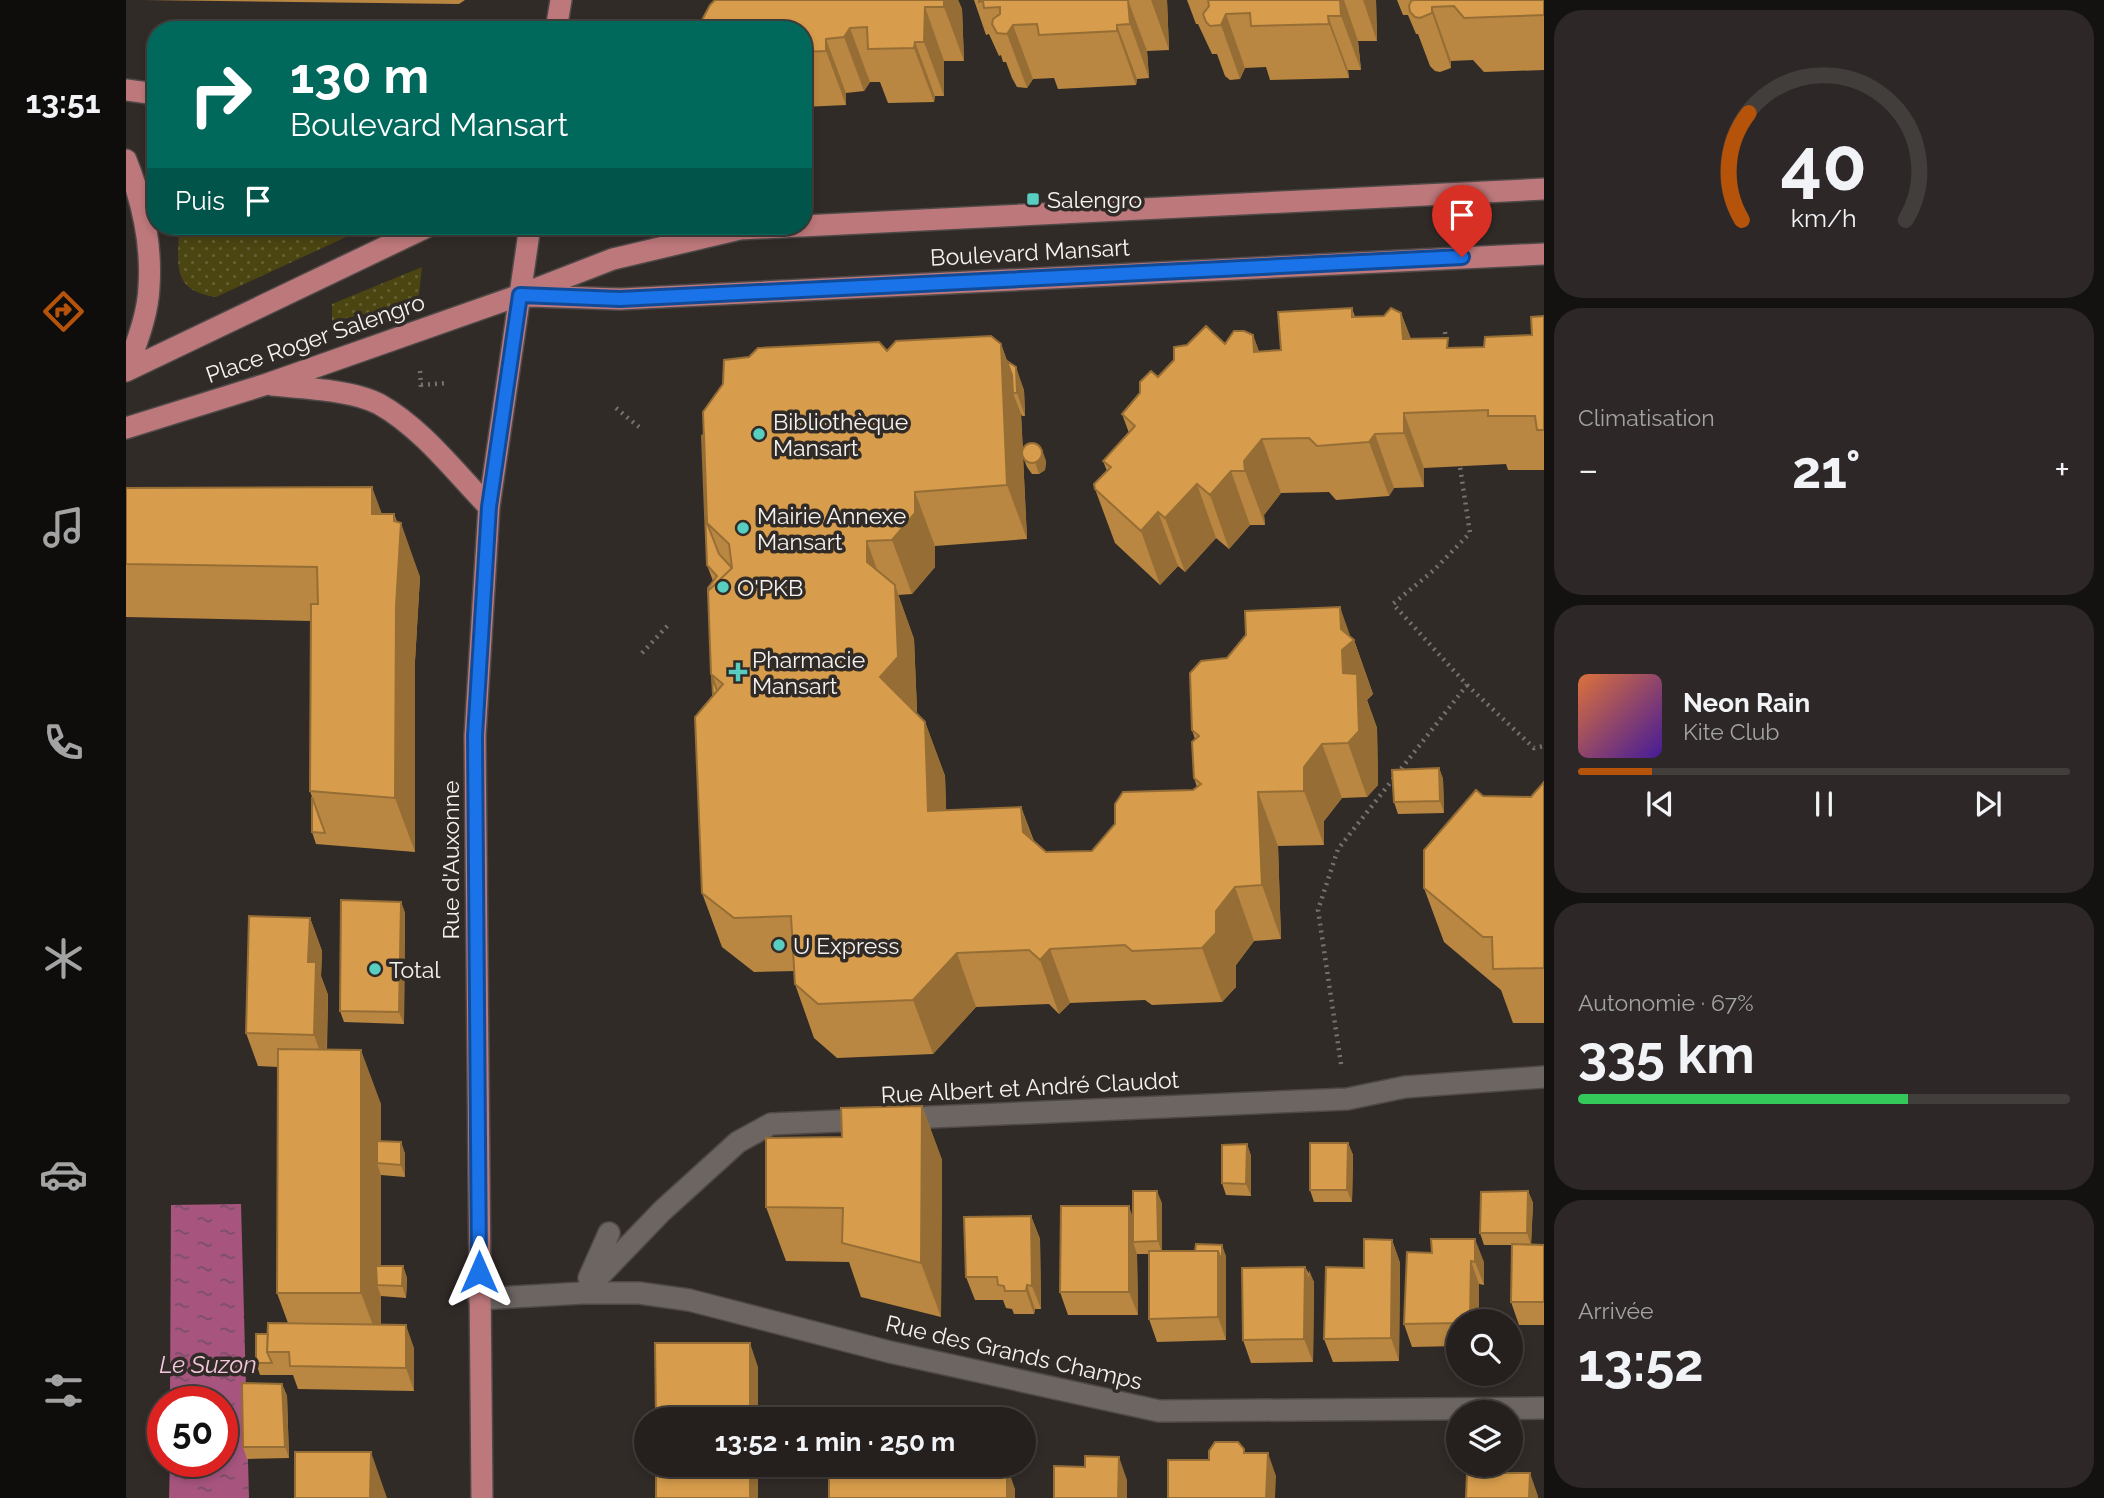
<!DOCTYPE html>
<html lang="fr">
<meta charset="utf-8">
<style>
:root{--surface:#25201e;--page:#2d2827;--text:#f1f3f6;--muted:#a3a3a4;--line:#423e3c;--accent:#b45309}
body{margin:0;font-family:Raleway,sans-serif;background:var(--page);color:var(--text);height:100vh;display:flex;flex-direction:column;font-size:26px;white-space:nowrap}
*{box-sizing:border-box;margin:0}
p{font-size:23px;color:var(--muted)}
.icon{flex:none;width:38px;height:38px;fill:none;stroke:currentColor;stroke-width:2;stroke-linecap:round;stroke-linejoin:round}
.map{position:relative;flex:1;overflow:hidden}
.panel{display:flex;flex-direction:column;gap:10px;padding:10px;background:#141210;width:560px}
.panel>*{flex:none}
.hud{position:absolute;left:21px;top:21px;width:665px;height:214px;border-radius:28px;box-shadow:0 4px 10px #0003,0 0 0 2px var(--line);background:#00695c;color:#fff;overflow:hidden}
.buttons{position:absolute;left:1320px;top:1309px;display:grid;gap:14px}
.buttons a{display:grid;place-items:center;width:77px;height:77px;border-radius:50%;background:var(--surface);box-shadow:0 4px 10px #0003,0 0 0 2px var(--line);font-size:35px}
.speed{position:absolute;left:21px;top:1386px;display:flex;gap:14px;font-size:35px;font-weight:700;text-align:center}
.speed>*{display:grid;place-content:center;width:91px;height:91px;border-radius:50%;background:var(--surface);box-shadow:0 4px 10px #0003,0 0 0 2px var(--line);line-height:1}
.speed .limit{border:10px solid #d22;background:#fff;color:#111}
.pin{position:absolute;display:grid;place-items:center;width:60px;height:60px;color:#fff;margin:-72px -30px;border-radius:50% 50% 50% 0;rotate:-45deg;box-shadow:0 0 7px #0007}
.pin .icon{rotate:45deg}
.me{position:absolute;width:77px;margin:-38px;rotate:0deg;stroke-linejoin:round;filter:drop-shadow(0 0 5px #0008)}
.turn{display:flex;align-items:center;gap:24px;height:147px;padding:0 28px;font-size:32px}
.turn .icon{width:91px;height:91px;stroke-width:2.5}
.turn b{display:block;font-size:49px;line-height:60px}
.then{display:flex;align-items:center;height:66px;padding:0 28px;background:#0003;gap:14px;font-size:26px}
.big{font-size:52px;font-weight:700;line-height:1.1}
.panel .tile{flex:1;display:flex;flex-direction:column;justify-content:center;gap:10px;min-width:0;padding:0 24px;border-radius:28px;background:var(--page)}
.panel .dial{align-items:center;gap:0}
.dial svg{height:182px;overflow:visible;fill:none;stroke:var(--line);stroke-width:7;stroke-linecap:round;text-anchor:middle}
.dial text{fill:var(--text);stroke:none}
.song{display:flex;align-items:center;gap:21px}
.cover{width:84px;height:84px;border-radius:10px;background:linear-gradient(135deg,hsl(20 70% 55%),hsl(260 70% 35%))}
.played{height:7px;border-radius:4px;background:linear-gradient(90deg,var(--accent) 15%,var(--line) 15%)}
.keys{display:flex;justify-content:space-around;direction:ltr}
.heat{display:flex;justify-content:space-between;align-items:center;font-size:38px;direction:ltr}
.charge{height:10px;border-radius:5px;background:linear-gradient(90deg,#34c759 67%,var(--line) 0)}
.trip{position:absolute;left:508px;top:1407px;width:402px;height:70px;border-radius:35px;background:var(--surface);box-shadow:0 4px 10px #0003,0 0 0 2px var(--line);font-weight:700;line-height:70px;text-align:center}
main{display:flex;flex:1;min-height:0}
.tab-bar{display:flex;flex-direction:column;width:126px;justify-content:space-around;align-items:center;background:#0f0d0c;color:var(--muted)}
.tab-bar .icon{width:49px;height:49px}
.tab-bar .selected{color:var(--accent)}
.tab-bar b{font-size:32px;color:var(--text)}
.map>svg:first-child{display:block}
.green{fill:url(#green-dots)}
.water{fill:url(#water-ripples)}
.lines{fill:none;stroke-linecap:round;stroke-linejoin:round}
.minor-casing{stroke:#4e4947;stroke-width:24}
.major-casing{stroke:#4e4947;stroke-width:24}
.path{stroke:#77716f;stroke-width:4.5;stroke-dasharray:2 5;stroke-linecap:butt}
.minor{stroke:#6c6562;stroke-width:21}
.major{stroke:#bd787b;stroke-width:21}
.wall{fill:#b98741}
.shaded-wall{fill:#966e35}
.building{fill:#d79d4c;stroke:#966e35;stroke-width:2}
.route-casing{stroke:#114b97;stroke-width:18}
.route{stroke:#1a73e8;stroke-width:12}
.poi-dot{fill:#58cec1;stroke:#312b28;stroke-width:2.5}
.labels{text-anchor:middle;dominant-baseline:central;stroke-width:7;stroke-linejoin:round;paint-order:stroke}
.poi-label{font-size:23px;fill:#f6f2f0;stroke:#312b28;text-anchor:start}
.street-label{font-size:23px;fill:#f6f2f0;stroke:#312b28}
.water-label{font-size:24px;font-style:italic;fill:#f5c6db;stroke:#312b28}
</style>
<main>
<nav class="tab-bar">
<b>13:51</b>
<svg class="icon selected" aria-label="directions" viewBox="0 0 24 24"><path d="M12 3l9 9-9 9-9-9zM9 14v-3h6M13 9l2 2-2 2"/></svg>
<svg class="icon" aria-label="music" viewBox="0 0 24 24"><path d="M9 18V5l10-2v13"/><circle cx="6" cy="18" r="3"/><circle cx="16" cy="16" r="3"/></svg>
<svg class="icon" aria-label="phone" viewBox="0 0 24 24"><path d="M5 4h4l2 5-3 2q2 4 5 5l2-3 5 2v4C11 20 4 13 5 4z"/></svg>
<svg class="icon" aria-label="climate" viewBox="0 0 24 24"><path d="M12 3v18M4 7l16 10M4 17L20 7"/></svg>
<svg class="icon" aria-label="car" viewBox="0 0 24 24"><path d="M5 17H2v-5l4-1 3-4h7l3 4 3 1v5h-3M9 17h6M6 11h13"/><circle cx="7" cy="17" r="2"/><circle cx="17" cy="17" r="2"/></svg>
<svg class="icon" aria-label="filters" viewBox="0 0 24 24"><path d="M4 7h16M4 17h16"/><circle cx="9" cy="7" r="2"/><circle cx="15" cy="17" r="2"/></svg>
</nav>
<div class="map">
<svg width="1418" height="1498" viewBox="0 0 1418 1498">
<defs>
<pattern id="green-dots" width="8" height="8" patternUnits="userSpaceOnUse" patternTransform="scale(1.75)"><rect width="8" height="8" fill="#4b4512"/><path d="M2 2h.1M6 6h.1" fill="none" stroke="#666035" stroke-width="1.8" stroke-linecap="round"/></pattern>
<pattern id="water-ripples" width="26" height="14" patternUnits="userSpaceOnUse" patternTransform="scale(1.75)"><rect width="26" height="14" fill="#a7557f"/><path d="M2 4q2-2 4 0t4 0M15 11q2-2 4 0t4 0" fill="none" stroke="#784f64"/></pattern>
</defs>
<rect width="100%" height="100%" fill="#312b28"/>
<!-- green -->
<path class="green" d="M53,226H244L90,297C43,290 53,263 53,226Z
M296,267L292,303L206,321V304Z"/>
<!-- water -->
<path class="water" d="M115,1204L123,1498H43L44,1461H96V1402H44L45,1205Z"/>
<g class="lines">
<defs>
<path id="minor" d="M463,1278L483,1233
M457,1293L536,1211L612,1142L645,1124L1221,1099L1279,1087L1418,1077
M353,1299L457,1293H513L563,1300L764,1352L1033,1411L1418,1408"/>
<path id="major" d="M430,30L435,0
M0,90L30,94
M0,160C16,200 26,243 23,287C22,315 10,344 1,370
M403,296L494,299L1418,254
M0,371L303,226
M146,385C176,388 227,390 253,404C296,428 329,472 363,507
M0,428L141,384L394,295L487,259L614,229L1418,189
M356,1498L349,736L363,507L404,226"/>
</defs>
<!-- minor casing -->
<use href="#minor" class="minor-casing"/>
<!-- major casing -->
<use href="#major" class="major-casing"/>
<!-- path -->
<path class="path" d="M1319,332L1320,343
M294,371L295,387
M295,385L321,383
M490,408L513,427
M516,653L544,623
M1341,685L1408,748L1418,746
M1215,1064L1192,910L1212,849L1341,685L1267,604L1308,570L1344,533L1334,467"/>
<!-- minor -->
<use href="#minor" class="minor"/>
<!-- major -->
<use href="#major" class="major"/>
</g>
<!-- wall -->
<path class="wall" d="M19,0H339L333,4Z
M832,0L836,9L838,61H818V96H809L808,102L762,103L754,82H744L738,91L720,93V105L677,107V30Z
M848,0H1041L1043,50L1021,51L1023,78L1011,79L1010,85L932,89L928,78L907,79L901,88L891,87L886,78L880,62H877L875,55L873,56L863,34L860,35Z
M1061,0H1250L1251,41H1232L1235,70H1222L1223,78L1144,80L1140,67L1119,68L1114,79L1104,80L1099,76L1091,54H1086L1072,24H1070Z
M1271,0H1418V70L1358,72L1347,60L1325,61V68L1314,72L1309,71L1304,66L1292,34H1290L1282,15H1277Z
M1226,308L1229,317L1258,316L1275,313L1285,339L1325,348L1358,347L1406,335L1418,316V470H1382L1380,464L1298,468V487L1268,488L1263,496L1210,500L1203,492L1155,493L1138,515L1139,525H1124L1103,549L1090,538L1059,572L1052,566L1034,585L989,543L969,489L981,471L977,461L1003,433L996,414L1032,377L1099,344L1127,335L1133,352L1155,350Z
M875,344L881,361L898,390L899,416H896L895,414L897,452L920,461L919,470L913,474H906L901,467L897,457L901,539L809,546V567L786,594L772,595L788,639L791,711L790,713L799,722L819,776L820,810L895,807L908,841L920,852L966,851L1071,787L1068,778L1069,739L1066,730L1101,658L1225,638L1228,640L1247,694L1241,700L1251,728L1252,785L1241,797L1216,798L1198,821V845L1152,846L1155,939L1128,941L1110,965V987L1096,1002L1026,1005L1019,1000L944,1003L933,1014L923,1004L850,1007L807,1054L711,1058L688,1038L669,984L668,971L628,972L596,947L576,893L587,696L585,674L587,581L581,565L576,436L761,351Z
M0,488L256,514H268L294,577L289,661V852L190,844L186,832V797L184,791L185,621L0,617Z
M1313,768L1317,779L1318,813L1272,814L1268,802Z
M1418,782V1023H1387L1375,990L1318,942L1298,888L1357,796L1405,797Z
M275,902L279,913L278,1024L218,1022L214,1011Z
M184,918L196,951L195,976L202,995L201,1050L255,1104V1141L275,1142L279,1154V1177L255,1175V1266H277L281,1278L280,1298L255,1296V1325L288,1348V1391L172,1389L167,1375H134L130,1363L142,1334L162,1323L151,1293L152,1067L132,1066L120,1033Z
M796,1106L816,1160L815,1317L735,1297L723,1262L660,1261L640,1207L716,1137Z
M1222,1143L1227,1155L1226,1202H1188L1184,1190Z
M1121,1144L1125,1156V1196L1100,1195L1096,1183Z
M1402,1191L1407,1203L1405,1245H1418V1325H1393L1385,1302L1386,1245H1358L1354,1233Z
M1036,1203V1251L1100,1256V1340L1031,1342L1023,1319V1254H1011L1012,1315H942L934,1292L1007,1218Z
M905,1216L914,1239L915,1309H909L908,1314H888L886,1309L880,1308L877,1300H849L840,1277Z
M1266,1240L1274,1263L1273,1361L1207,1362L1198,1339Z
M1281,1252L1358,1262V1285L1353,1284V1321H1332V1346L1286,1347L1278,1324Z
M1179,1267L1188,1282L1187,1362L1125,1363L1117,1340Z
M156,1384L161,1396L163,1458L121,1459L117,1447Z"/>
<!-- shaded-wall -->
<path class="shaded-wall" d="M818,0H832L836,9L838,61L818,7Z
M1002,0L1021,51L1023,78L1004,24Z
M1025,0H1041L1043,50Z
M1214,0H1218L1232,41L1235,70L1215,16Z
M1237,0H1250L1251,41Z
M799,7L818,61V96L798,42Z
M1306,7L1325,61V68L1306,13Z
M1100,14L1119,68L1114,79L1095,25Z
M1202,16L1222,70L1223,78L1203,24Z
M887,25L907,79L901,88L881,34Z
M991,25L1011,79L1010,85L991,31Z
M724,28L744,82L738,91L718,37Z
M700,39L720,93V105L700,51Z
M789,42L809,96L808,102L788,48Z
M1275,313L1295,367L1277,339Z
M1127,335L1147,389L1128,352Z
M875,344L891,388L890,367L898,390L899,416L891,393H887L895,414L901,539L881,485Z
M1278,413L1298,468V487L1278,433Z
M1249,434L1268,488L1263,496L1243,442Z
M1136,439L1155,493L1138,515L1139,525L1119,471L1118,461Z
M916,449L920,461L919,470L913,474L909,462Z
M1105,471L1124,525L1103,549L1084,495Z
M1071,484L1090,538L1059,572L1039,518Z
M246,487L266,541L246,514Z
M789,492L809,546V567L786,594L766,540Z
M1032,512L1052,566L1034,585L1015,531Z
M268,514L274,531L275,523L294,577L289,661V852L269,798Z
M741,541L760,595L741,562Z
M769,585L788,639L791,711L773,731L754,677Z
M1214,607L1226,641L1228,640L1247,694L1241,700L1251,728L1252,785L1241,797L1222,743Z
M799,722L819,776L822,865L802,811Z
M1196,744L1216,798L1198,821V845L1178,791V767Z
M1313,768L1317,779L1318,813L1314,801Z
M1132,792L1152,846L1155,939L1136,885Z
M895,807L915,862L897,832Z
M1109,887L1128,941L1110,965V987L1096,1002L1076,948L1090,911Z
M275,902L279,913L278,1024L273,1012Z
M184,918L196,951L195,976L202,995L200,1068L188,1035L182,962Z
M924,949L944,1003L933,1014L914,960Z
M831,953L850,1007L807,1054L787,1000Z
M235,1050L255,1104V1164L251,1163L255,1175V1285H251L255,1296V1347L235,1293Z
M796,1106L816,1160L815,1317L795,1263Z
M275,1142L279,1154V1177L275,1165Z
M1222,1143L1227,1155L1226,1202L1221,1190Z
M1121,1144L1125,1156V1196L1120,1184Z
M1031,1191L1036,1203V1253L1032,1241Z
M1402,1191L1407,1203L1405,1245L1401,1233Z
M1003,1206L1011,1229L1007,1242L1011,1254L1012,1315L1003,1292Z
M905,1216L914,1239L915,1309L906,1286Z
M1349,1239L1358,1262V1285L1349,1262Z
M1266,1240L1274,1263L1273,1361L1265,1338Z
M1096,1245L1100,1256V1340L1092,1317V1251Z
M1345,1261L1353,1284V1321H1344Z
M277,1266L281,1278L280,1298L276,1286Z
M1179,1267L1183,1278V1270L1188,1282L1187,1362L1178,1339Z
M901,1285L909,1309L908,1314L900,1291Z
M280,1325L288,1348V1391L280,1368Z
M624,1343L632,1367V1419H624Z
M156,1384L161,1396L163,1458L159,1447Z
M245,1452L261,1498H244Z
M1142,1453L1150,1476L1149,1498H1140Z
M993,1457L1001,1480V1498H992Z
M624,1465H632V1498H624Z
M881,1466L889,1489V1498H881Z
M1404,1473L1412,1496V1498H1403Z"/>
<!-- building -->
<path class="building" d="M589,0H818V7H799L798,42H789L788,48L742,49L741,27L724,28L718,37L700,39V51L677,52V30H577L576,20L584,5Z
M853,0H1002L1004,24L991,25V31L913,35L911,24L887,25L881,34L871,33L866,24L867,19L874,14V7L858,8L857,1L853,2Z
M1082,0H1214L1215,16H1202L1203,24L1125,26L1124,13L1100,14L1095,25L1084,26L1080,22L1077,14L1083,6Z
M1288,0H1418V15L1338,18L1328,6L1306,7V13L1294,18L1289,17L1284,12L1283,6L1285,1Z
M1226,308V317L1258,316L1265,308L1275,313L1277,339L1322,338L1321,348L1358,347L1359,337L1406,335L1405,317L1418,316V430H1411L1409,416H1362V410L1278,413V433L1249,434L1243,442L1191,446L1183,438L1136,439L1118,461L1119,471H1105L1084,495L1071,484L1039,518L1032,512L1015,531L969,489L968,484L985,467L977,461L1009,426L996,414L1014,393V382L1025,371L1032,377L1048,360V347L1061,345L1080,326L1099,344L1108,331H1118L1127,335L1128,352L1155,350L1152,312Z
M865,336L875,344L881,485L789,492V513L766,540L741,541V562L769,585L772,657L754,677L799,722L802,811L895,807L897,832L920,852L966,851L989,824V804L997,792L1067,790L1075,784L1068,778L1066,742L1073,736L1066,730L1064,673L1075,661L1101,658L1120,635L1119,611L1214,607L1215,629L1228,640L1216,650L1217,673L1231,674L1233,731L1222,743L1196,744L1178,767V791L1132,792L1136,885L1109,887L1090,911V933L1076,948L1006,951L999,945L924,949L914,960L903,950L831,953L787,1000L692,1004L669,984L665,916L608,918L576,893L569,717L597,684L585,674L582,591L606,568L603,544L581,523L577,412L597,384L598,360L623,357L632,348L753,342L761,351L770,341Z
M881,361L890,367L891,393H887L886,375Z
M578,434L581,523L593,554L606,568L582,591V588L591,576L581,565L576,436Z
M896 453a10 10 0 1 1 20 0a10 10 0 1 1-20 0Z
M246,487V514H268V521L275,523L270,606L269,798L184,791L185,604H192L191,567L0,564V488Z
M586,676L591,691L587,695Z
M1313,768L1314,801L1268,802L1266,770Z
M1418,782V968L1367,969L1366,937H1357L1298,888V850L1350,790L1357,796L1405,797Z
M186,797L199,833L186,832Z
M215,900L275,902L273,1012L214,1011Z
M123,916L184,918L182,962H190L188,1035L120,1033Z
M152,1049L235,1050V1293H151Z
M796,1106L795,1263L716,1243L717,1208L640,1207V1138L716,1137L715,1108Z
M251,1141L275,1142V1165L251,1163Z
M1184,1143H1222L1221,1190H1184Z
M1121,1144L1120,1184L1096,1183V1145Z
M1007,1191H1031L1032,1241L1007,1242Z
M1402,1191L1401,1233H1354L1355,1192Z
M935,1206H1003V1292H934Z
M905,1216L906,1286L901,1285L900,1291H879L878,1286L872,1285L871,1277H840L838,1217Z
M1238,1239L1266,1240L1265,1338L1198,1339L1200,1267L1238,1268Z
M1305,1239H1349V1262L1345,1261L1344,1321H1332V1323L1278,1324L1281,1252L1306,1253Z
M1070,1244L1096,1245V1262L1092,1251H1069Z
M1386,1244L1418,1245V1302H1385Z
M1023,1251H1092V1317L1023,1319Z
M250,1266H277L276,1286L251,1285Z
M1179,1267L1178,1339L1117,1340L1116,1268Z
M142,1323L280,1325V1368L164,1366L163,1352H141Z
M130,1334H142L141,1352L146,1363H130Z
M529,1343H624V1419H530Z
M116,1383L156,1384L159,1447H117Z
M1089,1442H1112L1118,1449V1453H1142L1140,1498H1042V1460H1083V1451Z
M169,1452H245L244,1498H169Z
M959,1456L993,1457L992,1498H928V1466L959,1467Z
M530,1465H624V1498H530Z
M703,1465H848V1467L881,1466V1498H703Z
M1341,1473H1404L1403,1498H1340Z"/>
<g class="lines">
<defs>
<path id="route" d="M353,1272L349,736L363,507L394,295L494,299L1336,257"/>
</defs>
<!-- route casing -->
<use href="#route" class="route-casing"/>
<!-- route -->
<use href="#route" class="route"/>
</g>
<!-- markers -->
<g class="poi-dot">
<rect x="900" y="192" width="14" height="14" rx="3.5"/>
<circle cx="633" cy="434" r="7"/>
<circle cx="617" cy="528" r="7"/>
<circle cx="597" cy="587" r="7"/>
<path d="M608.5 661.5h7v7h7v7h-7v7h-7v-7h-7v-7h7z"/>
<circle cx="653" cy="945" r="7"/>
<circle cx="249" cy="969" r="7"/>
</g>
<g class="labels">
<!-- poi labels -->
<g class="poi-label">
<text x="921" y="199">Salengro</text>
<text x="647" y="421">Bibliothèque<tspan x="647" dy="26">Mansart</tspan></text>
<text x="631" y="515">Mairie Annexe<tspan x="631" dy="26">Mansart</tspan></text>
<text x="611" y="587">O'PKB</text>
<text x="626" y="659">Pharmacie<tspan x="626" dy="26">Mansart</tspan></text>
<text x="667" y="945">U Express</text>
<text x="263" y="969">Total</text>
</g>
<!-- street labels -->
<g class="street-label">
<text transform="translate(904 252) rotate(-3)">Boulevard Mansart</text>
<text transform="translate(189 338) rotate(-19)">Place Roger Salengro</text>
<text transform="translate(324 860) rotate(-90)">Rue d'Auxonne</text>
<text transform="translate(904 1087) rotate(-3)">Rue Albert et André Claudot</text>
<text transform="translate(888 1352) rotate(13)">Rue des Grands Champs</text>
</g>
<!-- water labels -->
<g class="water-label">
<text x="82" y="1364">Le Suzon</text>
</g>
</g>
</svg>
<div class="buttons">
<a><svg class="icon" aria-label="search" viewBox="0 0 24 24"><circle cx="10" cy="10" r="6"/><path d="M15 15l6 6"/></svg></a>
<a><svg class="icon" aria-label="layers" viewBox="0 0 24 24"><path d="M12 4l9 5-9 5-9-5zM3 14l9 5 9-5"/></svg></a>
</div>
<div class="speed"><div class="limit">50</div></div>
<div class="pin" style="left:1336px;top:257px;background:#d93025"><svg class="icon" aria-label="arrive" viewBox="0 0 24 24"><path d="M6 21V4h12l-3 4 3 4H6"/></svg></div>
<svg class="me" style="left:353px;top:1272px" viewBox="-20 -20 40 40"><path d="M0-17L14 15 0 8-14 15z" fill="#1a73e8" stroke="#fff" stroke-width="4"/></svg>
<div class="trip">13:52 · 1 min · 250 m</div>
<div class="hud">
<div class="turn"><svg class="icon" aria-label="right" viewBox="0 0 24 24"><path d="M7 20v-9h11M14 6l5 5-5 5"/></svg><div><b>130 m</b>Boulevard Mansart</div></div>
<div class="then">Puis<svg class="icon" aria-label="arrive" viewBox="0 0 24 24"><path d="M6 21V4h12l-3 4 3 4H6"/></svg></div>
</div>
</div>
<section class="panel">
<div class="tile dial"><svg viewBox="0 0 100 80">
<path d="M14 69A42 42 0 1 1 86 69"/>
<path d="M14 69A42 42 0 0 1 17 22" stroke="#b45309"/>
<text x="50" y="56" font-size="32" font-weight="700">40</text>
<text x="50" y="72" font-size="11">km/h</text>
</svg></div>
<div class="tile"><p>Climatisation</p>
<div class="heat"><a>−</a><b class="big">21°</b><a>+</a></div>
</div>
<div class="tile">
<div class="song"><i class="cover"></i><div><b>Neon Rain</b><p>Kite Club</p></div></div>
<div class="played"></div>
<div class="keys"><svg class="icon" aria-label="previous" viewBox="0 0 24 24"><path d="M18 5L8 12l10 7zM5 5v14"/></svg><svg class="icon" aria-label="pause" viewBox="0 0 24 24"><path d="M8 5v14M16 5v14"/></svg><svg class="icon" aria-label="next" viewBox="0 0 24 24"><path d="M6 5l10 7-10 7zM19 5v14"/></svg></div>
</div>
<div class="tile"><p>Autonomie · 67%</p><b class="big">335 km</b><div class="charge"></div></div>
<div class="tile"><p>Arrivée</p><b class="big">13:52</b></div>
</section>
</main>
